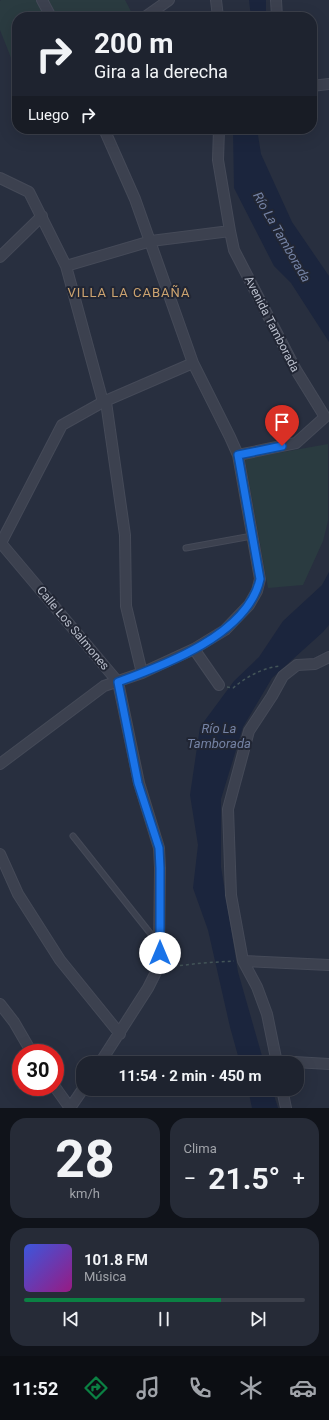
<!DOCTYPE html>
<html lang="es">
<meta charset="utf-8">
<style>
:root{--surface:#1e232f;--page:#262b37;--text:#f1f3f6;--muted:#a1a4aa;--line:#3c404b;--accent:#0b8043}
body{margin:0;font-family:Roboto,sans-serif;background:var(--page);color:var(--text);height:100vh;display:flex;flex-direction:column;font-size:15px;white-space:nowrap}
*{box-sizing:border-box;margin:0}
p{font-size:13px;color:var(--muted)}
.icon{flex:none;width:22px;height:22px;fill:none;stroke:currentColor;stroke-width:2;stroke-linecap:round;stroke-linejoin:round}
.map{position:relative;height:1108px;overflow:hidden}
.drawer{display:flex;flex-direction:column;gap:10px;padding:10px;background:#10131a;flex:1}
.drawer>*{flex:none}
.top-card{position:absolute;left:12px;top:12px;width:305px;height:122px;border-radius:16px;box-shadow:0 4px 16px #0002,0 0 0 1px var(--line);background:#1e232f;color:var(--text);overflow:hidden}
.speed{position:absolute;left:12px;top:1044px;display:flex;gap:8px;font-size:20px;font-weight:700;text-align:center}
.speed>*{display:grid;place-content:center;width:52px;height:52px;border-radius:50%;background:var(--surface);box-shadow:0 4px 16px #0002,0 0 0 1px var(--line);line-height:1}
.speed .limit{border:6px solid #d22;background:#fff;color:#111}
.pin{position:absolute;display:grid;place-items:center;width:34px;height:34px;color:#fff;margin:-41px -17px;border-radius:50% 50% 50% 0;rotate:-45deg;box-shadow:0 0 4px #0007}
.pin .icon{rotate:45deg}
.me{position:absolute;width:44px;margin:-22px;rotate:0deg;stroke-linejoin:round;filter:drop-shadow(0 0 3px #0008)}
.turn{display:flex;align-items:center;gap:14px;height:84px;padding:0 16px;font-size:18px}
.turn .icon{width:52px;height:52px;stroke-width:2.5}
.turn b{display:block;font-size:28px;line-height:34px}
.then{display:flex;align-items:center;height:38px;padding:0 16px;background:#0003;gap:8px;font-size:15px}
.big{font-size:30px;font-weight:700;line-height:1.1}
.drawer .card{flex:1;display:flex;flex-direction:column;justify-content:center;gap:6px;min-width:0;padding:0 14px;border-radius:16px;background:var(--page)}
.drawer .dial{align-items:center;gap:0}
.dial b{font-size:52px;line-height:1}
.song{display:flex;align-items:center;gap:12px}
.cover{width:48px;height:48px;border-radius:6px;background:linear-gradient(135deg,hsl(230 70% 55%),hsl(310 70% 35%))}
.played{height:4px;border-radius:2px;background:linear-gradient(90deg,var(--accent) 70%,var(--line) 70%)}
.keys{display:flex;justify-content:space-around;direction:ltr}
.heat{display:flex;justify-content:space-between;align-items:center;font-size:22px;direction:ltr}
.drawer .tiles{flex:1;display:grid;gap:10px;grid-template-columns:1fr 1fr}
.card:last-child{grid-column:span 2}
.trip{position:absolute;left:76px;top:1056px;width:228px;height:40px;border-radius:16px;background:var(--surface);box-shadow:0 4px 16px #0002,0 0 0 1px var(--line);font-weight:700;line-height:40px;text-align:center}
.tab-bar{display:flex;height:64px;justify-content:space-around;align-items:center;background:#0c0e13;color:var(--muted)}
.tab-bar .icon{width:28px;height:28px}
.tab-bar .current{color:var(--accent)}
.tab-bar b{font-size:18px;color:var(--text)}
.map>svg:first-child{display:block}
.green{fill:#2a3b40}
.water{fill:#1b253d}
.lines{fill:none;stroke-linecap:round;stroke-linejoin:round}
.lane-casing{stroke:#454a58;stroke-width:7}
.street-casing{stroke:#454a58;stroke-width:12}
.path{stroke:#435458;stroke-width:1.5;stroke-dasharray:3 3;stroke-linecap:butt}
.lane{stroke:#3c414f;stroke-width:5}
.street{stroke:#3c414f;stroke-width:10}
.route-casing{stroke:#114b97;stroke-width:10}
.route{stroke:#1a73e8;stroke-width:7}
.labels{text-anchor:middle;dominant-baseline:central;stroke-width:4;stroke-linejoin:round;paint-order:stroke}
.street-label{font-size:12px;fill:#b8bdca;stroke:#212634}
.water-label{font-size:13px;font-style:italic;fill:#7583a5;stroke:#212634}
.neighbourhood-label{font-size:13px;letter-spacing:1px;fill:#cda470;stroke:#212634}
</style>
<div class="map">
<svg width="329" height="1108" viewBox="0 0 329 1108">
<rect width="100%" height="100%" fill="#282f3f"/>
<!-- green -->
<path class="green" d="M1,0H37L45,17H17V73L0,30V1Z
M48,0H125L134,17H56Z
M328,444V521L323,541L303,585L268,588L245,459Z"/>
<!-- water -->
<path class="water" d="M249,0H266V17H251Z
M233,129H257L261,154L292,222L329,276V342L291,283L274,266L234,188Z
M329,572V625L323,632L272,678L243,727L221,799V867L238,972L264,1063H240L230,1027L208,930L193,888L198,845L190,795L200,727L234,681L259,657L283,621L322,585Z
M248,1089H272L278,1108H252Z"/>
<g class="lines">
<defs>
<path id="lane" d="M186,548L252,536
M73,836L158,943"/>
<path id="street" d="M42,0L51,17
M216,0L218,17
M276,0L277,17
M145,17L169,0
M312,86L329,84
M219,129L218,160L230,231L234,250L296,370L325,417L296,443L238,455
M0,178L29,192L66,266L103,402
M0,257L42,216
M66,266L151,241L230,231
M106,402L125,535L126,606L142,673
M0,542L118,682L139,783L159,848L160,868L159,953L158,968L148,988L100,1063
M1,543L62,425L103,402L193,363
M194,649L219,685
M0,764L104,686L142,673L194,649L225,630L249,605L257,591L260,579L238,455L230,437L193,363L135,199L104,129
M0,854L18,894L60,960L120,1034
M243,961L329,965
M0,1004L14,1022L32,1053
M277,1061L329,1064
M277,1063L267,1014L257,987L243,961L231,895L228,809L249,731L272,696L283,676L297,665L315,664L329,657
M55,1087L70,1108
M282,1089L286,1108
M70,1108L83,1089"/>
</defs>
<!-- lane casing -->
<use href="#lane" class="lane-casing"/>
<!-- street casing -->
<use href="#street" class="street-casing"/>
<!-- path -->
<path class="path" d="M227,687L233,688C246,677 262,668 280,666
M168,967L202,963L234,961"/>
<!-- lane -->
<use href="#lane" class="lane"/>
<!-- street -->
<use href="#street" class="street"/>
</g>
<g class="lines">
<defs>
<path id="route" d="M160,953V868L159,848L138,783L118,682C165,665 248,634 260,579L238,455L282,446"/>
</defs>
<!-- route casing -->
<use href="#route" class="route-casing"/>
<!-- route -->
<use href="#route" class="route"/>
</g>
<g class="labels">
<!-- street labels -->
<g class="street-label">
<text transform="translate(272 324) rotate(63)">Avenida Tamborada</text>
<text transform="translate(73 628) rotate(50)">Calle Los Salmones</text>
</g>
<!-- water labels -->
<g class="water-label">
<text transform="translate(282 237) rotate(60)">Río La Tamborada</text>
<text x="219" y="728">Río La<tspan x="219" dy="15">Tamborada</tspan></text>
</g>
<!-- neighbourhood labels -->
<g class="neighbourhood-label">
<text x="129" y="292">VILLA LA CABAÑA</text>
</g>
</g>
</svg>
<div class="speed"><div class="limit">30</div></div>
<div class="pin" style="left:282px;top:446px;background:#d93025"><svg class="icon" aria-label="arrive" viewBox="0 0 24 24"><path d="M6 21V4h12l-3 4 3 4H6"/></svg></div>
<svg class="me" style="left:160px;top:953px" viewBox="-20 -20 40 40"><circle r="19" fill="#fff"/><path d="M0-13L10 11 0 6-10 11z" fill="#1a73e8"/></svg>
<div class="trip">11:54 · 2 min · 450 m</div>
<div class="top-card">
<div class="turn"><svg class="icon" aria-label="right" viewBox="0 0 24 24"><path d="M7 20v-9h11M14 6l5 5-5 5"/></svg><div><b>200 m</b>Gira a la derecha</div></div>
<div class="then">Luego<svg class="icon" aria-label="right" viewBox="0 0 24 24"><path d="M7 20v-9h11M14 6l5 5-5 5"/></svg></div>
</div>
</div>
<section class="drawer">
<div class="tiles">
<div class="card dial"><b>28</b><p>km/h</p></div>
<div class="card"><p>Clima</p>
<div class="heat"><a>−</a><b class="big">21.5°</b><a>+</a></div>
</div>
<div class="card">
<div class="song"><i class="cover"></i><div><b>101.8 FM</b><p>Música</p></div></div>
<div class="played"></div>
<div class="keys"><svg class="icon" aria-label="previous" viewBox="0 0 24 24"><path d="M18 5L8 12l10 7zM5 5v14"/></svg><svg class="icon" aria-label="pause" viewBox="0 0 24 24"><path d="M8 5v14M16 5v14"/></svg><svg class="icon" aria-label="next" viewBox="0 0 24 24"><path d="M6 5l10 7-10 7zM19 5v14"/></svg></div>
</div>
</div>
</section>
<nav class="tab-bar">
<b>11:52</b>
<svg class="icon current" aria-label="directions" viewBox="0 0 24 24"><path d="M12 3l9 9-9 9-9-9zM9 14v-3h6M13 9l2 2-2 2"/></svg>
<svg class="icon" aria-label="music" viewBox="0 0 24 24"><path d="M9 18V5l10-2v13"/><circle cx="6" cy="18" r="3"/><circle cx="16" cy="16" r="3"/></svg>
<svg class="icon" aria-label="phone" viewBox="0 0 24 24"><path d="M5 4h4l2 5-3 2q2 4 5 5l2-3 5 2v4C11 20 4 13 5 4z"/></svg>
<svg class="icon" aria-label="climate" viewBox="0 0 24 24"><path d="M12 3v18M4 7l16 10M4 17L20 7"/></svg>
<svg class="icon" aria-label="car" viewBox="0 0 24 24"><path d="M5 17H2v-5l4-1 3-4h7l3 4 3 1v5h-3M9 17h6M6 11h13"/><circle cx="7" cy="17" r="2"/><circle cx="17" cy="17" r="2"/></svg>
</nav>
